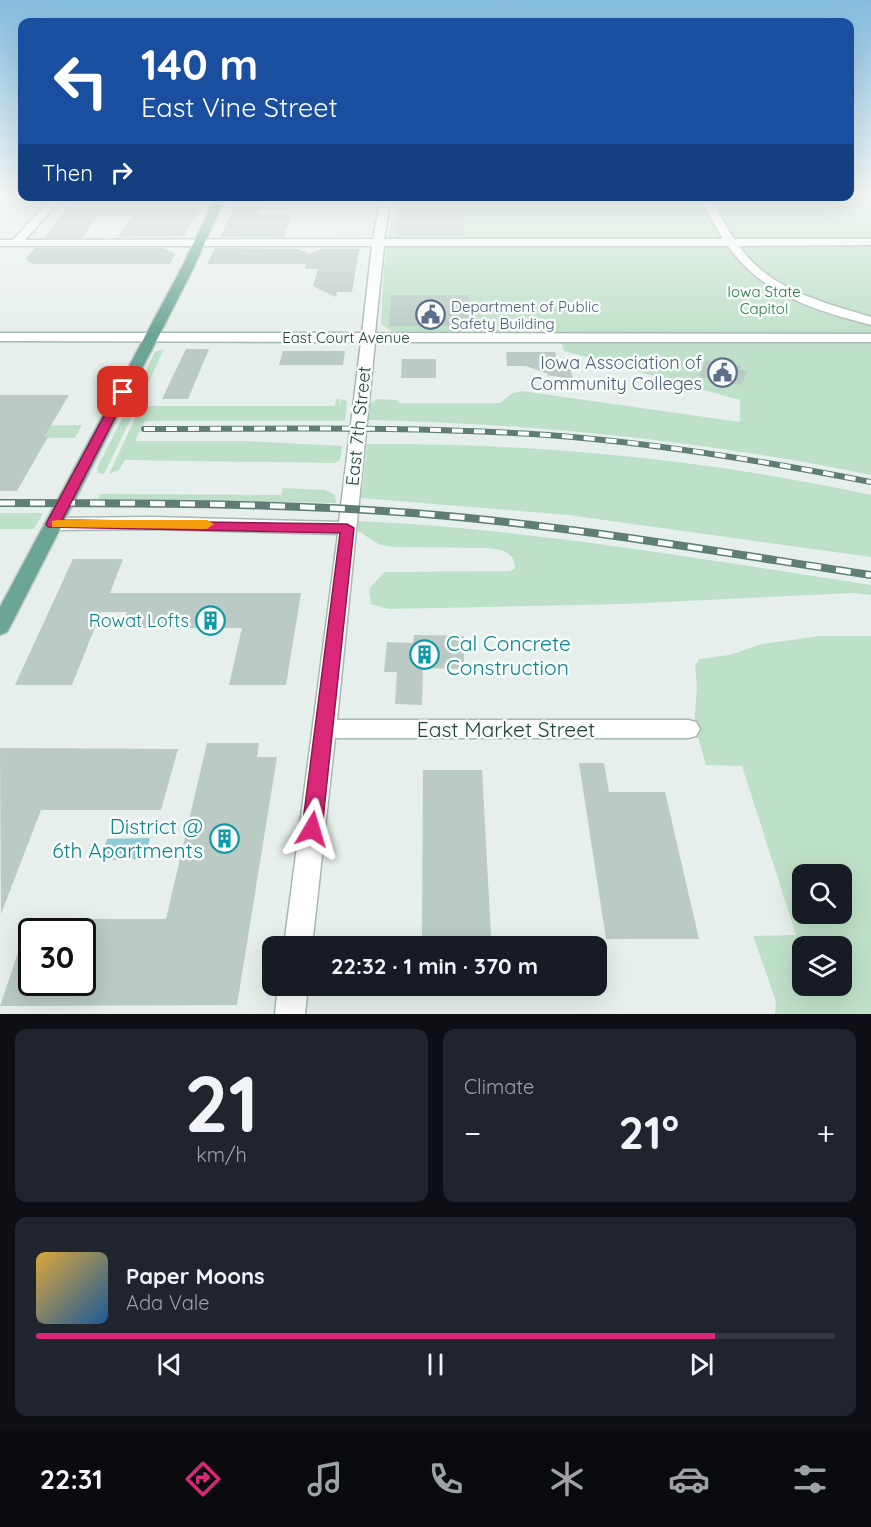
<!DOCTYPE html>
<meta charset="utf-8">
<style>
:root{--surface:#171b24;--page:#20242c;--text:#f1f3f6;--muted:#9ea1a6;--line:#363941;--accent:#db2777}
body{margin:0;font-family:Quicksand,sans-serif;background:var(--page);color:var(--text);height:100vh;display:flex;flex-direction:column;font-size:22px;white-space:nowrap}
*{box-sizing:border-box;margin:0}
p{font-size:20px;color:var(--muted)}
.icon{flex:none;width:33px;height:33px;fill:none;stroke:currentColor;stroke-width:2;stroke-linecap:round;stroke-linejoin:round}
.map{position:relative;height:1014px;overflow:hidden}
.details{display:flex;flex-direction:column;gap:15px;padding:15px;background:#0d0f14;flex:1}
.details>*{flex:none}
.hud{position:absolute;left:18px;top:18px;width:836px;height:183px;border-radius:12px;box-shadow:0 6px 24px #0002;background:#1a4fa0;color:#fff;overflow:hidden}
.controls{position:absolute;left:792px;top:864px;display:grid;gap:12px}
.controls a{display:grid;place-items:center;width:60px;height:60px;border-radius:12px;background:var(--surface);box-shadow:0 6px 24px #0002;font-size:30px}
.speed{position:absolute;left:18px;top:918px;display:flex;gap:12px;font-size:30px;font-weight:700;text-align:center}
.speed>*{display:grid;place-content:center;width:78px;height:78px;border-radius:50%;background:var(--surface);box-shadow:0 6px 24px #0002;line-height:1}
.speed .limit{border:3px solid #111;border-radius:9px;background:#fff;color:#111}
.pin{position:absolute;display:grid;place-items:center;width:51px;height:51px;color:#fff;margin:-26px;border-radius:12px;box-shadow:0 3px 9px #0006}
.me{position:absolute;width:66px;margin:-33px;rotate:7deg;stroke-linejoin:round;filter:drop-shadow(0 0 4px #0008)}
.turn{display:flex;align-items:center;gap:21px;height:126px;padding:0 24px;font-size:27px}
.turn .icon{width:78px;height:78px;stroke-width:2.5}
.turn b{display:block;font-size:42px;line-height:51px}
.then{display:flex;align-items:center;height:57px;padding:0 24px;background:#0003;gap:12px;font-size:22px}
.big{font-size:45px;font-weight:700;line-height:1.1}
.details .card{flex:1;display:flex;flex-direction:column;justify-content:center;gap:9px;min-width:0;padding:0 21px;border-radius:12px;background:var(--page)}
.details .dial{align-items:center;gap:0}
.dial b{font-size:78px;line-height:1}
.song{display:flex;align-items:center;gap:18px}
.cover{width:72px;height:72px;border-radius:9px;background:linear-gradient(135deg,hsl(40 70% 55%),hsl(210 70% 35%))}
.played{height:6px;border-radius:3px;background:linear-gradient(90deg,var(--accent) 85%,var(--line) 85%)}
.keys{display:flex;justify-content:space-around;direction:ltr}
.heat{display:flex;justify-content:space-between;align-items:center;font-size:33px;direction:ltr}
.details .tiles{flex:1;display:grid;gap:15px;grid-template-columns:1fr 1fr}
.card:last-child{grid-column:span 2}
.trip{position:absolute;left:262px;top:936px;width:345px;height:60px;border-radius:12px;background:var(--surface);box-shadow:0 6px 24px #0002;font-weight:700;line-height:60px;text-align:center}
.tabs{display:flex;height:96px;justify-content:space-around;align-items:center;background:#090b0e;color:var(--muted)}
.tabs .icon{width:42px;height:42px}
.tabs .on{color:var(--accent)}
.tabs b{font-size:27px;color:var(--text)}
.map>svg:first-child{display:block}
.green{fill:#bfe0c8;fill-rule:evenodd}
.water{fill:#8ec9d4}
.building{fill:#bbcac4;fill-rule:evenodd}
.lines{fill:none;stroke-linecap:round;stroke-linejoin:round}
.minor-casing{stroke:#a8b8b2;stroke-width:3}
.major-casing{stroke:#c2cac8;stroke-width:3}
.minor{fill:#fff;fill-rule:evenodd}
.major{fill:#6aa596;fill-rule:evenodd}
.rail-far1-casing{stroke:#5f7d75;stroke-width:6}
.rail-casing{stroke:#5f7d75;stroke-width:8}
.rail-far1{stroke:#f7fbf9;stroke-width:4;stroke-dasharray:11;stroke-linecap:butt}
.rail{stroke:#f7fbf9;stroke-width:5;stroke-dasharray:15;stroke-linecap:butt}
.route{fill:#db2777;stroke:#8e194d;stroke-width:1.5}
.slow{fill:#f59e0b}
.labels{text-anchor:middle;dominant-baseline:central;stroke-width:5;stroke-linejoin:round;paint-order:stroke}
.far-park-label{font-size:15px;fill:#2d7a4b;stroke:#f7fbf9}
.far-service-label{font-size:15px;fill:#4e5e75;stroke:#f7fbf9;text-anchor:start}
.far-street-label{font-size:15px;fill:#24423a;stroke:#f7fbf9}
.service-label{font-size:18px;fill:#4e5e75;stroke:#f7fbf9;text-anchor:end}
.street-label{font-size:18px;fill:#24423a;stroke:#f7fbf9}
.culture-label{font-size:18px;fill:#0d838f;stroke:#f7fbf9;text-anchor:end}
.near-culture-label{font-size:21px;fill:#0d838f;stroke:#f7fbf9;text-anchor:start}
.near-street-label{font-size:21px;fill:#24423a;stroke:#f7fbf9}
</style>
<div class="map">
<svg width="871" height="1014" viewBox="0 0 871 1014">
<rect width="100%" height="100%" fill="#e6efeb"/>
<!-- green -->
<path class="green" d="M849,194H871V475C705,441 538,424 369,420L370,403L377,399L397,400L400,403H500L513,393L522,391L740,422V400L564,351L559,333H405L392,331L381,324C384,288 381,224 404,197L849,196Z
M164,349L143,394L138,393L137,388L155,352Z
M336,399H340L339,406L342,399L347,401L345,421H145L135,441H246L342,446L340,460L334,463L125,460L119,470L109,474L141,406H335Z
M137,406L104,474L98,473L97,468L126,411Z
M82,425L75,438L0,437V426Z
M367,444C535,443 706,459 871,495V557L568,515L361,498Z
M283,488L325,490L335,495L336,503L98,499L100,494L281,495Z
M0,513H43L34,529H0Z
M358,521C531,529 701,559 871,585V595L853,593L623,604L388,609L371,604L369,589L384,572L510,571L515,568C515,551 499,549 486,548L396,547L380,545L358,531Z
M820,636H871V1014H775L776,1001L753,936L796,935L742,766L706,765L694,724L697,686L695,666L699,659L730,655L762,644ZM802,874H842V914H802ZM802,946H842V986H802Z"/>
<!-- water -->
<path class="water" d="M150,838L145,859L100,860L107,839Z"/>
<!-- building -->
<path class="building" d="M76,196H174L205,198L184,236L118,237L132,216H98L82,238H44Z
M234,207H260L256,215H292L284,237H220Z
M398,211H463L464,236H397Z
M35,248H164L175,254L170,264H33L25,259Z
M215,248L299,249L309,254L322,249H359L352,292H337L336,297L313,286L318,269H305L306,264H207Z
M391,295H469L471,326H389Z
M186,349H209L188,399H162Z
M283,351H345L343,365H279Z
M506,352H555L559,368L569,363L573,379L546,375L548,374L526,366H507Z
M402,359H436V378H401Z
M706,360L741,366L740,369L747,371L742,385L699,377Z
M0,395H69L44,437H48L17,491H0Z
M73,559H123L110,593H301L286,685H229L242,628H121L127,612H101L72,685H15Z
M414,635L464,636V669L423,668L422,705L395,704L397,672H384L387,642L413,643Z
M207,743H259L257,757H277L237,1005L0,1006L30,917L32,919H166ZM32,932H82V982H32Z
M0,748L178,749L161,810H41L1,914Z
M579,763H604L609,792H665L699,939H606Z
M423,770H482L491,936L422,937Z"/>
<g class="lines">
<defs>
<path id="minor" d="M53,196H64L25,240L373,239L379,209L388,196H399L389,209L384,239H723L698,196H708L734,239H871V245L739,246C770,290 822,302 871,317V325C816,311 761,294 728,246H384L375,333L871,334V342H375L337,720H688L696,722L700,729L696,736L688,738H335L312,946H284L338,534L153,529L53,530L44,524L53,518L153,517L339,522L361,342L0,341V333H362L372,246H0V240H13Z
M278,986H308L305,1014H275Z"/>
<path id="major" d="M216,196H226L193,269L10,627L7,632L0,635V607L181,269Z"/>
</defs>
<!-- minor casing -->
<use href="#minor" class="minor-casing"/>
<!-- major casing -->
<use href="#major" class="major-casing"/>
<!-- minor -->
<use href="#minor" class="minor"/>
<!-- major -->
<use href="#major" class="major"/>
<defs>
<path id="rail-far1" d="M144,429C279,429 414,426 548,435C657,443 764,461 871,482"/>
<path id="rail" d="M0,503C138,503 275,503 413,513C566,525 719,552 871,575"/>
</defs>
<!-- rail-far1 casing -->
<use href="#rail-far1" class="rail-far1-casing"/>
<!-- rail casing -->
<use href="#rail" class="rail-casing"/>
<!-- rail-far1 -->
<use href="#rail-far1" class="rail-far1"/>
<!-- rail -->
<use href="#rail" class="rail"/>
</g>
<!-- sky -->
<linearGradient id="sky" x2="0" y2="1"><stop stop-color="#84bce0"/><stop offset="0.58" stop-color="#f4f8f6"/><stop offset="1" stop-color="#f4f8f6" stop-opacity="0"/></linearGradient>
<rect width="871" height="336" fill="url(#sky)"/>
<!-- route -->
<path class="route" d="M123,389L128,392L62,520L347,524L354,528L322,829L319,835L312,838L305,835L302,829L340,533L48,527L46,524L117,392Z"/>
<!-- slow -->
<path class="slow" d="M57,520H207L214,524L207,529L52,527V521Z"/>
<!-- icons -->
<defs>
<symbol id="civic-ring" viewBox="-11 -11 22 22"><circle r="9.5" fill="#f7fbf9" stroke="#5c6f8a" stroke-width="1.5"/><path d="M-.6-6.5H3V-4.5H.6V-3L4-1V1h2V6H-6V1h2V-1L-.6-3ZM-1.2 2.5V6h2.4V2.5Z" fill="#5c6f8a"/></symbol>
<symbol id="building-ring" viewBox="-11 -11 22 22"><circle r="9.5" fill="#f7fbf9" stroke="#0f9aa8" stroke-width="1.5"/><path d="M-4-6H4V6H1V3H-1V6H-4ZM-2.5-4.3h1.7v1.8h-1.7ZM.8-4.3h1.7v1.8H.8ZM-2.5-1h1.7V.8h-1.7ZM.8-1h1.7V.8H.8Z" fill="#0f9aa8"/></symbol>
</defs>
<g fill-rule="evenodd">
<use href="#civic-ring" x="414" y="298" width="33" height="33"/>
<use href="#civic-ring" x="706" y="356" width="33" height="33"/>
<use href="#building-ring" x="194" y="604" width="33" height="33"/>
<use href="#building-ring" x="408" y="638" width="33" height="33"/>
<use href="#building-ring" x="208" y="822" width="33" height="33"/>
</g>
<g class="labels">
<!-- far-park labels -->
<g class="far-park-label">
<text x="764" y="291">Iowa State<tspan x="764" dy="17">Capitol</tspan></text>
</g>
<!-- far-service labels -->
<g class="far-service-label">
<text x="451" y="306">Department of Public<tspan x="451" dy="17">Safety Building</tspan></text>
</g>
<!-- far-street labels -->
<g class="far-street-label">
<text x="346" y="337">East Court Avenue</text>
</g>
<!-- service labels -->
<g class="service-label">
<text x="702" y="362">Iowa Association of<tspan x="702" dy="21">Community Colleges</tspan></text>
</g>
<!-- street labels -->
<g class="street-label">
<text transform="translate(358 426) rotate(-84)">East 7th Street</text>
</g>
<!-- culture labels -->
<g class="culture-label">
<text x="189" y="620">Rowat Lofts</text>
</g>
<!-- near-culture labels -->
<g class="near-culture-label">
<text x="446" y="643">Cal Concrete<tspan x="446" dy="24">Construction</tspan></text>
<text x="203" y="826" text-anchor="end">District @<tspan x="203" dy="24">6th Apartments</tspan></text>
</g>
<!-- near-street labels -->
<g class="near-street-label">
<text x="506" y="729">East Market Street</text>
</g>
</g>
</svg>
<div class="controls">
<a><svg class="icon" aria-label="search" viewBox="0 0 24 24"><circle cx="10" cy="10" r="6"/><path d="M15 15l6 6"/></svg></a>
<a><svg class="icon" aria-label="layers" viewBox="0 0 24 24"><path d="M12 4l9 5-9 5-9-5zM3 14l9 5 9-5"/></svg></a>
</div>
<div class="speed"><div class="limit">30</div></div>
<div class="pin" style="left:123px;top:392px;background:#d93025"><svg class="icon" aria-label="arrive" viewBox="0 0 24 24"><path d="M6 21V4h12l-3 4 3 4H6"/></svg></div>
<svg class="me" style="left:312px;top:829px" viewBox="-20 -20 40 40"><path d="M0-17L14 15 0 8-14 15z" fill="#db2777" stroke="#fff" stroke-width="4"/></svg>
<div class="trip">22:32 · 1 min · 370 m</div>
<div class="hud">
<div class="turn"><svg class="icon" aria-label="left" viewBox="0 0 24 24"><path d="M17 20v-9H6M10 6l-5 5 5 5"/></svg><div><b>140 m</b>East Vine Street</div></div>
<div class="then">Then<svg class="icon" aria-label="right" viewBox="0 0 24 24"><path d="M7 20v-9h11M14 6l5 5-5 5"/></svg></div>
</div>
</div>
<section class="details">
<div class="tiles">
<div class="card dial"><b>21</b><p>km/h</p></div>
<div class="card"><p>Climate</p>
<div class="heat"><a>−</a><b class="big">21°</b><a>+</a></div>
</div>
<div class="card">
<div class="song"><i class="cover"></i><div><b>Paper Moons</b><p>Ada Vale</p></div></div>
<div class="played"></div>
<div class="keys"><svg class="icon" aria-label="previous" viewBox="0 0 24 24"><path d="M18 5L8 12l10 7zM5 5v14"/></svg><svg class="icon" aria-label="pause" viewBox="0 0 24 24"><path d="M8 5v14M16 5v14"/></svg><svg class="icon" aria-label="next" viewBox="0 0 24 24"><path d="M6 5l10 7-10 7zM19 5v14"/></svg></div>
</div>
</div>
</section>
<nav class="tabs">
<b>22:31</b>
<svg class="icon on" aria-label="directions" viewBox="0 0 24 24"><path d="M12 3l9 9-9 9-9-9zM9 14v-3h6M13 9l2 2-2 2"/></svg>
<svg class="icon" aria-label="music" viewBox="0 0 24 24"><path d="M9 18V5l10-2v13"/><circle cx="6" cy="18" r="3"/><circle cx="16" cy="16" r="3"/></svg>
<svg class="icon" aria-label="phone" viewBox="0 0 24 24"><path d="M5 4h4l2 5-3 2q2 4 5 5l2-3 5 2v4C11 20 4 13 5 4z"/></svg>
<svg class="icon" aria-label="climate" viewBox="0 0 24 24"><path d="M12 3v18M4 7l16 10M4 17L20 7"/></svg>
<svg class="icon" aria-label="car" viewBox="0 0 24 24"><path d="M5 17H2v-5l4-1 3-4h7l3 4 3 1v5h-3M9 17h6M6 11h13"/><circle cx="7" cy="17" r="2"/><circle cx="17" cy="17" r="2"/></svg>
<svg class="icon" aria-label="filters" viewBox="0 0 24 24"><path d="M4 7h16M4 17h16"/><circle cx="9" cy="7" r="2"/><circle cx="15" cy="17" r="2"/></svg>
</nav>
